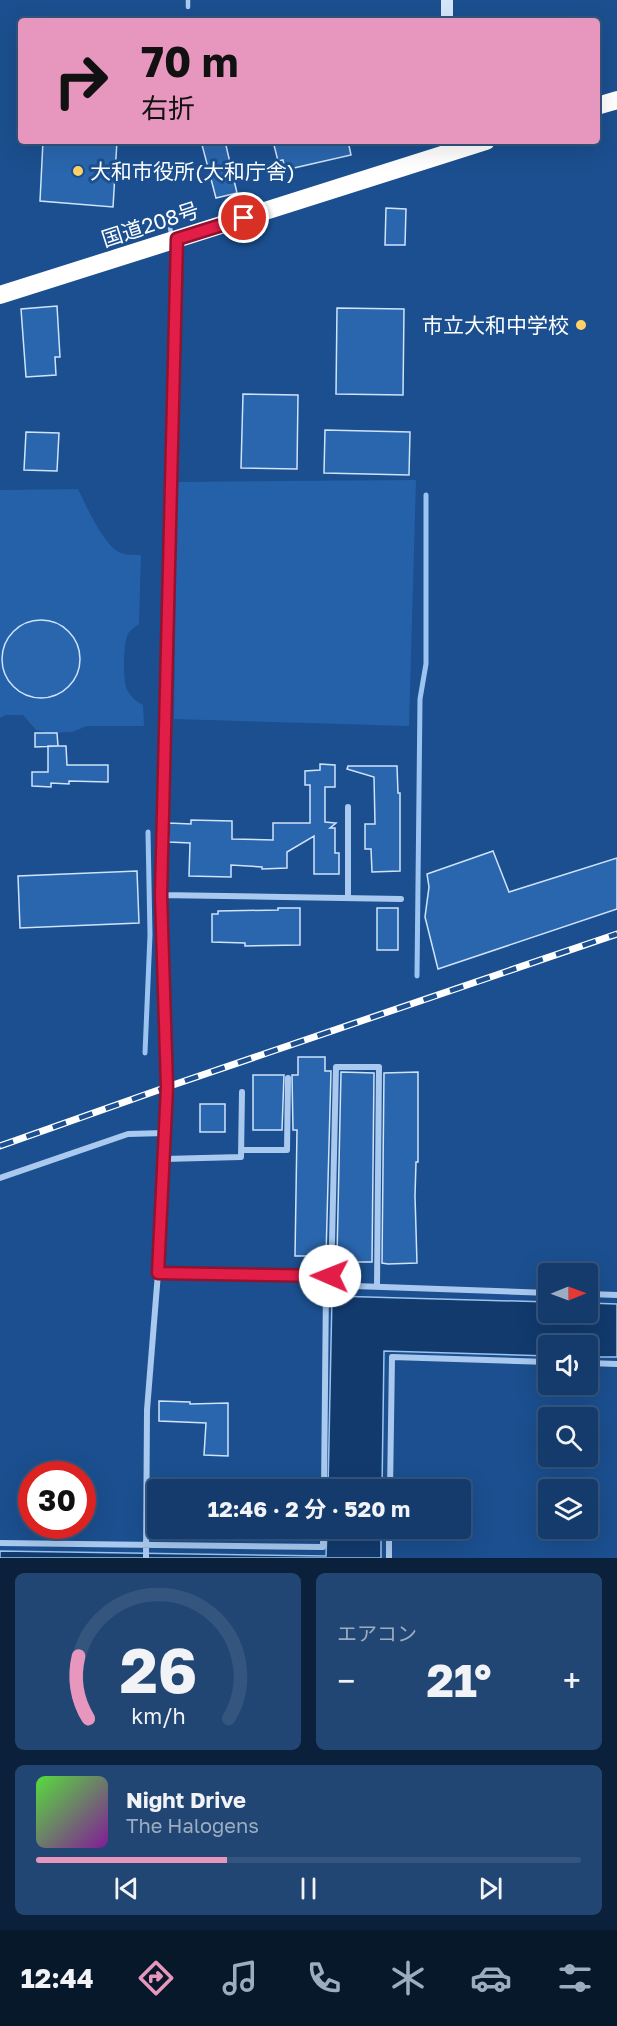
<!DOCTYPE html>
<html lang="ja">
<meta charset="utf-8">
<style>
:root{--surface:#143b6b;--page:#214673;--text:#f1f3f6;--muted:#9dadc1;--line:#33557e;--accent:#e797bd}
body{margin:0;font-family:"Golos Text","Noto Sans JP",sans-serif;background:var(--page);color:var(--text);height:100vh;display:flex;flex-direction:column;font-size:22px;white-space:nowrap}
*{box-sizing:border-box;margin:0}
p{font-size:20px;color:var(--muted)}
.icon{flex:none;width:33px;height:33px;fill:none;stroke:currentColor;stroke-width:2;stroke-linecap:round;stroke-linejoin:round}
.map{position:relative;height:1558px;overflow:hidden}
.panel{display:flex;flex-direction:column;gap:15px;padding:15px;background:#0b203b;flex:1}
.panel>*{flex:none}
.guide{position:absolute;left:18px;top:18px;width:582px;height:126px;border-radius:6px;box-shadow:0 6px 24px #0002,0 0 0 2px var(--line);background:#e797bd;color:#111;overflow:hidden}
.needle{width:39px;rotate:89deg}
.tools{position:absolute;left:538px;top:1263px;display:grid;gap:12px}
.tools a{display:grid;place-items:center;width:60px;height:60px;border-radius:6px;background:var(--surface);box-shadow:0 6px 24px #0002,0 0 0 2px var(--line);font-size:30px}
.speed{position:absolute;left:18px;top:1461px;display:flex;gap:12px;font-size:30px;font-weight:700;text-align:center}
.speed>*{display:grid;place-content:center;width:78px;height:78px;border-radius:50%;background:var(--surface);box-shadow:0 6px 24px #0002,0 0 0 2px var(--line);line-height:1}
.speed .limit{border:9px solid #d22;background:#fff;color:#111}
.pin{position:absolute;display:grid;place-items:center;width:51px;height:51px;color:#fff;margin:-26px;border:3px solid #fff;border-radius:50%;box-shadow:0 2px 6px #0007}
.me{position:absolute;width:66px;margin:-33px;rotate:271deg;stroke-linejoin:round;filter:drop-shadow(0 0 4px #0008)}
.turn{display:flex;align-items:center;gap:21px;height:126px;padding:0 24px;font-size:27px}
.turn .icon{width:78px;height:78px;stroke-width:2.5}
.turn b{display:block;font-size:42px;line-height:51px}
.big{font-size:45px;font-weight:700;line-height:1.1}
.panel .tile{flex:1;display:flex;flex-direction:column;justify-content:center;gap:9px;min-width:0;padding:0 21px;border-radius:9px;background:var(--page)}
.panel .dial{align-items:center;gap:0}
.dial svg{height:156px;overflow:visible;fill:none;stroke:var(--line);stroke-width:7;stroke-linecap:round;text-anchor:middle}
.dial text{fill:var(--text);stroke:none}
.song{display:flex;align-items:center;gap:18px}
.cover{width:72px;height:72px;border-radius:9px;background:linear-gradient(135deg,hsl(110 70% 55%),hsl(290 70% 35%))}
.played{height:6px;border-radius:3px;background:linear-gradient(90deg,var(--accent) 35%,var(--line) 35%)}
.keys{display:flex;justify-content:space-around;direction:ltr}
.heat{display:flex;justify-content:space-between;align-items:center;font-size:33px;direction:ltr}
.panel .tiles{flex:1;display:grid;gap:15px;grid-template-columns:1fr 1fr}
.tile:last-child{grid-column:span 2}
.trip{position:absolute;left:147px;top:1479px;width:324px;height:60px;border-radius:6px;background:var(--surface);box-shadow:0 6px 24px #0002,0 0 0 2px var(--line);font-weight:700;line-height:60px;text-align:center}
.tab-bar{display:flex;height:96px;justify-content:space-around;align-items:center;background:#08182b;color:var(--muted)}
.tab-bar .icon{width:42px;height:42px}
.tab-bar .selected{color:var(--accent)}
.tab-bar b{font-size:27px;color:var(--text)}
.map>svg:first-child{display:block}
.green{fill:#2461a8}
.water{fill:#123a6d;stroke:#9cc4f0;stroke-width:1.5}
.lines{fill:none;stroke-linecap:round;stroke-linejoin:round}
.stream{stroke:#9cc4f0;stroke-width:5}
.building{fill:#2a66ad;stroke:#cfe3fa;stroke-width:1.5}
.lane{stroke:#a9c9ee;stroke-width:4.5}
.street{stroke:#a9c9ee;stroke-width:6}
.secondary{stroke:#d6e6fa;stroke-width:12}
.highway{stroke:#fff;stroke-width:18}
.rail-casing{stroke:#fff;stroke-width:7}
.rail{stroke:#1b4f8f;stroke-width:4.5;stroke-dasharray:14;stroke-linecap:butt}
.route-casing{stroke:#92132f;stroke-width:15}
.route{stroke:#e11d48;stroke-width:10}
.poi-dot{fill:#ffd166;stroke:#1b4f8f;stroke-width:2}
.labels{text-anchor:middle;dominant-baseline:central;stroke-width:6;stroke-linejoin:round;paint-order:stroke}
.poi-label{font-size:21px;fill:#fff;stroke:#1b4f8f;text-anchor:start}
.street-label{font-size:21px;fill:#fff;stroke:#1b4f8f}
</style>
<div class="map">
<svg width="617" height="1558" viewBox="0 0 617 1558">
<rect width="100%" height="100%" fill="#1b4f8f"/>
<!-- green -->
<path class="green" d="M416,480L409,726L174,719L177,482Z
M78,489C86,505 104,547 121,553C127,555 135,555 141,555L139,624C135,627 131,629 128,634C123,642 123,678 126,687C129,696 136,701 143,705L144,726H87L72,732L49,733L36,730L23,715H6L0,718V490Z"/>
<!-- water -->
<path class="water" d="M332,1296L549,1302V1312H588V1303L617,1304V1357H588V1346H549V1356L384,1351L382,1489H328Z
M327,1529H381V1558H0V1551L326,1556Z"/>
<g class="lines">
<!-- stream -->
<path class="stream" d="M417,976L420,699L426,664V495
M145,1053L150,935L148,832"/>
</g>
<!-- building -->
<path class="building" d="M43,141H117L113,207L40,201Z
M201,141H225L237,193L216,198Z
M273,141H348L351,155L285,170L283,160L278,161Z
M386,208L406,209L405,245H385Z
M57,306L60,357H55L56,375L26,377L21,309Z
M337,308L404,309L403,395L336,394Z
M243,394L298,395L297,469L241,468Z
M325,430L410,432L409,475L324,473Z
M26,432L59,433L57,471L24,470Z
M2 659a39 39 0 1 1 78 0a39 39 0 1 1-78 0Z
M35,733H57L58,746L35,747Z
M48,746H66L67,765H108V782L69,781V784L51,783V787L32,786V772H48Z
M320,764L335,765V787H325V822L336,823L330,828H335V853H339V874H314V836L287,852V868L262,869V867L231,865V877L189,876L190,843L169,842V823L191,824V820L232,821V839L273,840V823H310V785H305V771L320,770Z
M348,766H397L398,793H400V871L372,872L371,849H365V824H375L374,777L347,769Z
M493,851L509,892L617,858V909L438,969L425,917L429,887L427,874Z
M137,871L139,923L20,928L18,876Z
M278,908H300V945L245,946V943L212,942V914H218V911L278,910Z
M377,908H398V950H377Z
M298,1057H325V1071H331L326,1256H295L297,1130H293L292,1075H298Z
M341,1072L374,1073L372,1262H341V1256H337Z
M418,1072V1162H416L415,1196L417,1263L388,1264L382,1263L384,1073Z
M253,1075H284L282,1130H253Z
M200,1104H225V1132H200Z
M159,1401L190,1402V1404L228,1403V1456L204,1455L206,1423L159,1421Z"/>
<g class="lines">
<!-- lane -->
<path class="lane" d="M188,7V0
M168,217L172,238"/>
<!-- street -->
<path class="street" d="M161,895L401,899
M348,898V807
M241,1150H287L288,1078
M164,1159L241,1157L242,1092
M0,1178L128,1134L165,1133
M158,1273L330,1276
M331,1286L336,1067H379L377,1287
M588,1294L617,1295
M588,1363L617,1364
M324,1490L326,1285L549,1293
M390,1490L392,1357L549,1362
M0,1543L323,1547V1528
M146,1558L147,1410L158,1273L167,1087L161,895L177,243
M389,1558V1528"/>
<!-- secondary -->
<path class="secondary" d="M447,21V0"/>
<!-- highway -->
<path class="highway" d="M597,106L617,100
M0,295L486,141"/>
<defs>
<path id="rail" d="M0,1146L167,1087L617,934"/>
</defs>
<!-- rail casing -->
<use href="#rail" class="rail-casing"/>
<!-- rail -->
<use href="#rail" class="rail"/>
</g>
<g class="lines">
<defs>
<path id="route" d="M244,218L177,239L161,895L167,1087L158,1273L330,1276"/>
</defs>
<!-- route casing -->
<use href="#route" class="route-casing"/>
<!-- route -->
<use href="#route" class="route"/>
</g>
<!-- markers -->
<g class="poi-dot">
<circle cx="78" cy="171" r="6"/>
<circle cx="581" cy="325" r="6"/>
</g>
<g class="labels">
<!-- poi labels -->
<g class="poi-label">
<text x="90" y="171">大和市役所(大和庁舎)</text>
<text x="569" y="325" text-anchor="end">市立大和中学校</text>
</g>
<!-- street labels -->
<g class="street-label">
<text transform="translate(150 224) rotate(-18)">国道208号</text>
</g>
</g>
</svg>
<div class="tools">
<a><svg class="needle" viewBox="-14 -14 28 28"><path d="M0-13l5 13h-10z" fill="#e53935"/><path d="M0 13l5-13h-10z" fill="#9dadc1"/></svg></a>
<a><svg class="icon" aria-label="sound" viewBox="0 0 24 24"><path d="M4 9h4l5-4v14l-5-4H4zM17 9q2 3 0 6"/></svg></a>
<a><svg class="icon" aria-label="search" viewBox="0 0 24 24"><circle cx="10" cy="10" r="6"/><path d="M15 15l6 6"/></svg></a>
<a><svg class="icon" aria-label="layers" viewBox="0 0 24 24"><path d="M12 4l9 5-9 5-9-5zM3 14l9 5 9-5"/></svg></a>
</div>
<div class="speed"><div class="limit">30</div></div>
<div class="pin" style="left:244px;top:218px;background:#d93025"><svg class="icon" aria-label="arrive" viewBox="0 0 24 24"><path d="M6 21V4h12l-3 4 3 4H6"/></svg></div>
<svg class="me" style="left:330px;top:1276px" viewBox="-20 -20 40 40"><circle r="19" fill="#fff"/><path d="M0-13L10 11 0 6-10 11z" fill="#e11d48"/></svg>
<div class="trip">12:46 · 2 分 · 520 m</div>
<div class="guide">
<div class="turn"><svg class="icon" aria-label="right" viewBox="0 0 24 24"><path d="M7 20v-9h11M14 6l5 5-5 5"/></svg><div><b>70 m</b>右折</div></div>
</div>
</div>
<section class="panel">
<div class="tiles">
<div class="tile dial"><svg viewBox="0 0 100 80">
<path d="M14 69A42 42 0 1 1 86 69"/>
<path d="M14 69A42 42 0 0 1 9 37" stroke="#e797bd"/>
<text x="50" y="56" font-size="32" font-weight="700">26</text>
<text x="50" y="72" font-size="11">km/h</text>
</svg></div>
<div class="tile"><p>エアコン</p>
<div class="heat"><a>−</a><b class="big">21°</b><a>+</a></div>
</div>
<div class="tile">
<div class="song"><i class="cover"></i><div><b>Night Drive</b><p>The Halogens</p></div></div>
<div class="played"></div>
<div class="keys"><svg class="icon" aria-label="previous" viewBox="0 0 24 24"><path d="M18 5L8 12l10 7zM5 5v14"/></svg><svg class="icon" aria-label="pause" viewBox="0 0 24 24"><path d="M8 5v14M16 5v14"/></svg><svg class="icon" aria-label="next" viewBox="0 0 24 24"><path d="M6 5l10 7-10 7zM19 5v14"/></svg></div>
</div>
</div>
</section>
<nav class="tab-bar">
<b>12:44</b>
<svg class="icon selected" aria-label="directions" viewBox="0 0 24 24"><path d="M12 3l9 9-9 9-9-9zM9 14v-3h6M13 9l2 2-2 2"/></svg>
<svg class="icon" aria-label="music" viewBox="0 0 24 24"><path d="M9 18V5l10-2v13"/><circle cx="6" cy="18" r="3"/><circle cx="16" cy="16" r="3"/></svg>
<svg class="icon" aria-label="phone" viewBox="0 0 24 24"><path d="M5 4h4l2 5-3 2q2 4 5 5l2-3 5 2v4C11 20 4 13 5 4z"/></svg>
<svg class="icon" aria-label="climate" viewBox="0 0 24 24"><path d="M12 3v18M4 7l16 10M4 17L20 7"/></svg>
<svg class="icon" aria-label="car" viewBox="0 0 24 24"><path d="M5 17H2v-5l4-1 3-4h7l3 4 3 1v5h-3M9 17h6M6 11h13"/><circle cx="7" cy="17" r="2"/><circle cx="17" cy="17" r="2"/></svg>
<svg class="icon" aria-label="filters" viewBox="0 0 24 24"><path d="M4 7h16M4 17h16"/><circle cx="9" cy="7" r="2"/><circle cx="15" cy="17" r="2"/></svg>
</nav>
